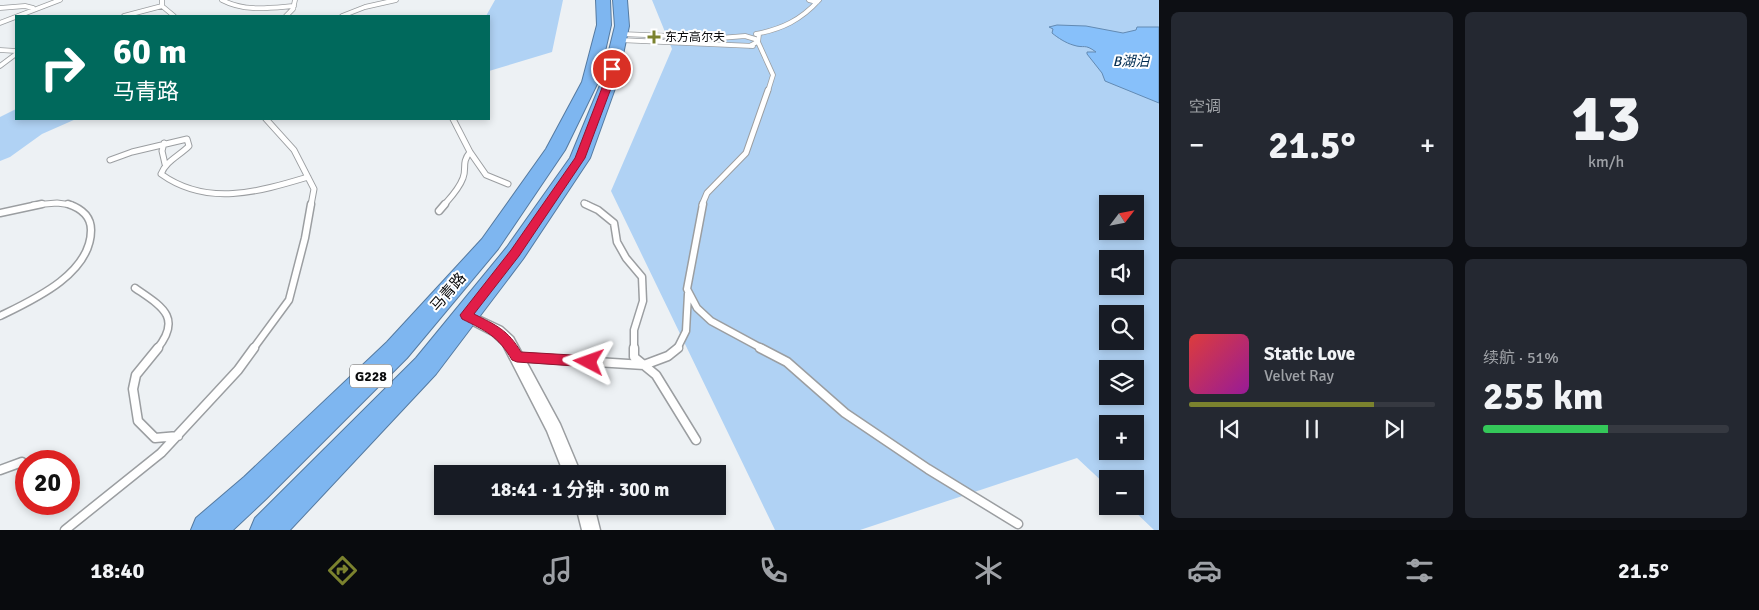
<!DOCTYPE html>
<html lang="zh">
<meta charset="utf-8">
<style>
:root{--surface:#171b24;--page:#242831;--text:#f1f3f6;--muted:#9ea1a6;--line:#363941;--accent:#7b822e}
body{margin:0;font-family:Signika,"Noto Sans SC",sans-serif;background:var(--page);color:var(--text);height:100vh;display:flex;flex-direction:column;font-size:19px;white-space:nowrap}
*{box-sizing:border-box;margin:0}
p{font-size:16px;color:var(--muted)}
.icon{flex:none;width:28px;height:28px;fill:none;stroke:currentColor;stroke-width:2;stroke-linecap:round;stroke-linejoin:round}
.map{position:relative;flex:1;overflow:hidden}
.sheet{display:flex;flex-direction:column;gap:12px;padding:12px;background:#0d0f14;width:600px}
.sheet>*{flex:none}
.guide{position:absolute;left:15px;top:15px;width:475px;height:105px;border-radius:0px;box-shadow:0 2px 8px #0003;background:#00695c;color:#fff;overflow:hidden}
.needle{width:32px;rotate:58deg}
.fabs{position:absolute;left:1099px;top:195px;display:grid;gap:10px}
.fabs a{display:grid;place-items:center;width:45px;height:45px;border-radius:0px;background:var(--surface);box-shadow:0 2px 8px #0003;font-size:25px}
.speed{position:absolute;left:15px;top:450px;display:flex;gap:10px;font-size:25px;font-weight:700;text-align:center}
.speed>*{display:grid;place-content:center;width:65px;height:65px;border-radius:50%;background:var(--surface);box-shadow:0 2px 8px #0003;line-height:1}
.speed .limit{border:8px solid #d22;background:#fff;color:#111}
.pin{position:absolute;display:grid;place-items:center;width:42px;height:42px;color:#fff;margin:-21px;border:2px solid #fff;border-radius:50%;box-shadow:0 1px 5px #0007}
.me{position:absolute;width:55px;margin:-28px;rotate:274deg;stroke-linejoin:round;filter:drop-shadow(0 0 4px #0008)}
.turn{display:flex;align-items:center;gap:18px;height:105px;padding:0 15px;font-size:22px}
.turn .icon{width:65px;height:65px;stroke-width:2.5}
.turn b{display:block;font-size:35px;line-height:42px}
.big{font-size:38px;font-weight:700;line-height:1.1}
.sheet .card{flex:1;display:flex;flex-direction:column;justify-content:center;gap:8px;min-width:0;padding:0 18px;border-radius:8px;background:var(--page)}
.sheet .dial{align-items:center;gap:0}
.dial b{font-size:65px;line-height:1}
.song{display:flex;align-items:center;gap:15px}
.cover{width:60px;height:60px;border-radius:8px;background:linear-gradient(135deg,hsl(0 70% 55%),hsl(300 70% 35%))}
.played{height:5px;border-radius:2px;background:linear-gradient(90deg,var(--accent) 75%,var(--line) 75%)}
.keys{display:flex;justify-content:space-around;direction:ltr}
.heat{display:flex;justify-content:space-between;align-items:center;font-size:28px;direction:ltr}
.charge{height:8px;border-radius:4px;background:linear-gradient(90deg,#34c759 51%,var(--line) 0)}
.sheet .tiles{flex:1;display:grid;gap:12px;grid-template-columns:repeat(2,1fr)}
.trip{position:absolute;left:434px;top:465px;width:292px;height:50px;border-radius:0px;background:var(--surface);box-shadow:0 2px 8px #0003;font-weight:700;line-height:50px;text-align:center}
.menu{display:flex;height:80px;justify-content:space-around;align-items:center;background:#090b0e;color:var(--muted)}
.menu .icon{width:35px;height:35px}
.menu .active{color:var(--accent)}
.menu b{font-size:22px;color:var(--text)}
main{display:flex;flex:1;min-height:0}
.map>svg:first-child{display:block}
.green{fill:#b0d2f4;fill-rule:evenodd}
.water{fill:#87c0fa;stroke:#628ab3}
.lines{fill:none;stroke-linecap:round;stroke-linejoin:round}
.lane-far3-casing{stroke:#9b9ea1;stroke-width:5.5}
.lane-far2-casing{stroke:#9b9ea1;stroke-width:7}
.lane-far1-casing{stroke:#9b9ea1;stroke-width:9}
.lane-casing{stroke:#9b9ea1;stroke-width:11}
.street-casing{stroke:#9b9ea1;stroke-width:3}
.highway-casing{stroke:#557aa0;stroke-width:2}
.lane-far3{stroke:#fff;stroke-width:4}
.lane-far2{stroke:#fff;stroke-width:5}
.lane-far1{stroke:#fff;stroke-width:6}
.lane{stroke:#fff;stroke-width:8}
.street{fill:#fff;fill-rule:evenodd}
.highway{fill:#7eb6f0;fill-rule:evenodd}
.route{fill:#e11d48;stroke:#92132f}
.poi-dot{fill:#7b822e;stroke:#fff;stroke-width:2}
.labels{text-anchor:middle;dominant-baseline:central;stroke-width:4;stroke-linejoin:round;paint-order:stroke}
.far-poi-label{font-size:12px;fill:#0a0b0c;stroke:#fff;text-anchor:start}
.far-water-label{font-size:14px;font-style:italic;fill:#032e53;stroke:#fff}
.shield{fill:#fff;stroke:#545455;stroke-width:1}
.shield-label{font-size:14px;font-weight:bold;fill:#0a0b0c}
.street-label{font-size:15px;fill:#0a0b0c;stroke:#fff}
</style>
<main>
<div class="map">
<svg width="1159" height="530" viewBox="0 0 1159 530">
<rect width="100%" height="100%" fill="#edf1f4"/>
<!-- green -->
<path class="green" d="M495,0H563L552,52L489,71V16H486Z
M652,0H1159V530H1154L1129,506H1135V479H1108L1107,486L1077,458L860,530H775L611,191L672,49ZM1108,204H1135V231H1108ZM1108,259H1135V286H1108ZM1108,314H1135V341H1108ZM1108,369H1135V396H1108ZM1108,424H1135V451H1108Z
M16,109V119H76L42,134L10,157L0,161V117Z"/>
<!-- water -->
<path class="water" d="M1057,25L1086,26L1123,33L1136,30L1137,27H1159V103L1105,81L1102,73L1087,54V52H1096C1084,43 1085,49 1073,45C1066,43 1058,38 1052,33L1053,29L1049,27Z"/>
<g class="lines">
<defs>
<path id="lane-far3" d="M162,0V6L174,16
M222,0C245,12 269,8 294,6
M809,0L817,2
M0,8L25,6L33,8
M124,16L162,6
M286,16L293,9L295,0
M342,16L365,7L396,0
M0,23L60,0
M621,34L720,38L745,36L755,39L757,42L750,46
M756,34C782,29 801,20 819,0
M759,34L758,42L773,75L768,91
M619,40L753,46
M0,50L16,51
M0,66L16,54"/>
<path id="lane-far2" d="M266,119L294,150L314,189L311,205
M453,119L470,152L486,175L508,184
M164,143L162,151L165,164
M110,160L132,152L187,139L189,146C179,156 166,161 161,174C207,207 258,192 308,177
M584,203L588,205
M33,205L57,203L72,205
M444,205C451,197 459,189 463,178C467,168 461,163 470,152
M702,205L707,193L746,153L768,90"/>
<path id="lane-far1" d="M585,204L598,210L614,223L617,242L626,258L642,277L643,301L634,330V349
M703,204L687,289L697,308L711,321L763,349
M439,211L445,204
M0,213L42,204
M135,288C161,306 183,317 157,349
M0,316C33,300 91,274 91,230C91,215 80,208 68,204
M253,349L289,300L305,238L311,204
M677,349L686,331L688,294"/>
<path id="lane" d="M158,348L136,375L133,389L138,421L155,438L178,436
M634,348V357L656,375L696,440
M760,348L787,362L845,413L928,469L1018,524
M517,357L644,365L668,356L678,348
M0,470L22,462
M65,530L161,453L238,370L254,348"/>
<path id="street" d="M466,310L502,327L513,337L560,424L581,474H564L547,431L503,345L492,335L461,319L459,315L461,311Z
M576,506H594L600,530H582Z"/>
<path id="highway" d="M596,0H610L611,25L598,82L565,150L498,249L407,358L266,499L233,530H191L196,518L244,477L387,342L482,239L546,149L582,82L597,25Z
M613,0H627L629,26L617,83L590,158L523,259L436,374L290,530H250L255,518L416,358L507,247L570,158L601,83L615,26Z"/>
</defs>
<!-- lane-far3 casing -->
<use href="#lane-far3" class="lane-far3-casing"/>
<!-- lane-far2 casing -->
<use href="#lane-far2" class="lane-far2-casing"/>
<!-- lane-far1 casing -->
<use href="#lane-far1" class="lane-far1-casing"/>
<!-- lane casing -->
<use href="#lane" class="lane-casing"/>
<!-- street casing -->
<use href="#street" class="street-casing"/>
<!-- highway casing -->
<use href="#highway" class="highway-casing"/>
<!-- lane-far3 -->
<use href="#lane-far3" class="lane-far3"/>
<!-- lane-far2 -->
<use href="#lane-far2" class="lane-far2"/>
<!-- lane-far1 -->
<use href="#lane-far1" class="lane-far1"/>
<!-- lane -->
<use href="#lane" class="lane"/>
<!-- street -->
<use href="#street" class="street"/>
<!-- highway -->
<use href="#highway" class="highway"/>
</g>
<!-- route -->
<path class="route" d="M610,67L616,69L613,83L585,158L519,256L474,314C496,325 508,330 521,352L589,356L594,358L596,362L594,365L589,367L517,362L512,360C498,336 486,331 462,319L460,315L511,250L575,158Z"/>
<!-- markers -->
<path class="poi-dot" d="M651.5 29.5h5v5h5v5h-5v5h-5v-5h-5v-5h5z"/>
<g class="labels">
<!-- far-poi labels -->
<g class="far-poi-label">
<text x="665" y="37">东方高尔夫</text>
</g>
<!-- far-water labels -->
<g class="far-water-label">
<text x="1131" y="61">B湖泊</text>
</g>
<!-- shield labels -->
<rect class="shield" x="350" y="364.5" width="42" height="23" rx="4"/>
<g class="shield-label">
<text x="371" y="376">G228</text>
</g>
<!-- street labels -->
<g class="street-label">
<text transform="translate(448 292) rotate(-49)">马青路</text>
</g>
</g>
</svg>
<div class="fabs">
<a><svg class="needle" viewBox="-14 -14 28 28"><path d="M0-13l5 13h-10z" fill="#e53935"/><path d="M0 13l5-13h-10z" fill="#9ea1a6"/></svg></a>
<a><svg class="icon" aria-label="sound" viewBox="0 0 24 24"><path d="M4 9h4l5-4v14l-5-4H4zM17 9q2 3 0 6"/></svg></a>
<a><svg class="icon" aria-label="search" viewBox="0 0 24 24"><circle cx="10" cy="10" r="6"/><path d="M15 15l6 6"/></svg></a>
<a><svg class="icon" aria-label="layers" viewBox="0 0 24 24"><path d="M12 4l9 5-9 5-9-5zM3 14l9 5 9-5"/></svg></a>
<a>+</a>
<a>−</a>
</div>
<div class="speed"><div class="limit">20</div></div>
<div class="pin" style="left:612px;top:69px;background:#d93025"><svg class="icon" aria-label="arrive" viewBox="0 0 24 24"><path d="M6 21V4h12l-3 4 3 4H6"/></svg></div>
<svg class="me" style="left:589px;top:362px" viewBox="-20 -20 40 40"><path d="M0-17L14 15 0 8-14 15z" fill="#e11d48" stroke="#fff" stroke-width="4"/></svg>
<div class="trip">18:41 · 1 分钟 · 300 m</div>
<div class="guide">
<div class="turn"><svg class="icon" aria-label="right" viewBox="0 0 24 24"><path d="M7 20v-9h11M14 6l5 5-5 5"/></svg><div><b>60 m</b>马青路</div></div>
</div>
</div>
<section class="sheet">
<div class="tiles">
<div class="card"><p>空调</p>
<div class="heat"><a>−</a><b class="big">21.5°</b><a>+</a></div>
</div>
<div class="card dial"><b>13</b><p>km/h</p></div>
<div class="card">
<div class="song"><i class="cover"></i><div><b>Static Love</b><p>Velvet Ray</p></div></div>
<div class="played"></div>
<div class="keys"><svg class="icon" aria-label="previous" viewBox="0 0 24 24"><path d="M18 5L8 12l10 7zM5 5v14"/></svg><svg class="icon" aria-label="pause" viewBox="0 0 24 24"><path d="M8 5v14M16 5v14"/></svg><svg class="icon" aria-label="next" viewBox="0 0 24 24"><path d="M6 5l10 7-10 7zM19 5v14"/></svg></div>
</div>
<div class="card"><p>续航 · 51%</p><b class="big">255 km</b><div class="charge"></div></div>
</div>
</section>
</main>
<nav class="menu">
<b>18:40</b>
<svg class="icon active" aria-label="directions" viewBox="0 0 24 24"><path d="M12 3l9 9-9 9-9-9zM9 14v-3h6M13 9l2 2-2 2"/></svg>
<svg class="icon" aria-label="music" viewBox="0 0 24 24"><path d="M9 18V5l10-2v13"/><circle cx="6" cy="18" r="3"/><circle cx="16" cy="16" r="3"/></svg>
<svg class="icon" aria-label="phone" viewBox="0 0 24 24"><path d="M5 4h4l2 5-3 2q2 4 5 5l2-3 5 2v4C11 20 4 13 5 4z"/></svg>
<svg class="icon" aria-label="climate" viewBox="0 0 24 24"><path d="M12 3v18M4 7l16 10M4 17L20 7"/></svg>
<svg class="icon" aria-label="car" viewBox="0 0 24 24"><path d="M5 17H2v-5l4-1 3-4h7l3 4 3 1v5h-3M9 17h6M6 11h13"/><circle cx="7" cy="17" r="2"/><circle cx="17" cy="17" r="2"/></svg>
<svg class="icon" aria-label="filters" viewBox="0 0 24 24"><path d="M4 7h16M4 17h16"/><circle cx="9" cy="7" r="2"/><circle cx="15" cy="17" r="2"/></svg>
<b>21.5°</b>
</nav>
